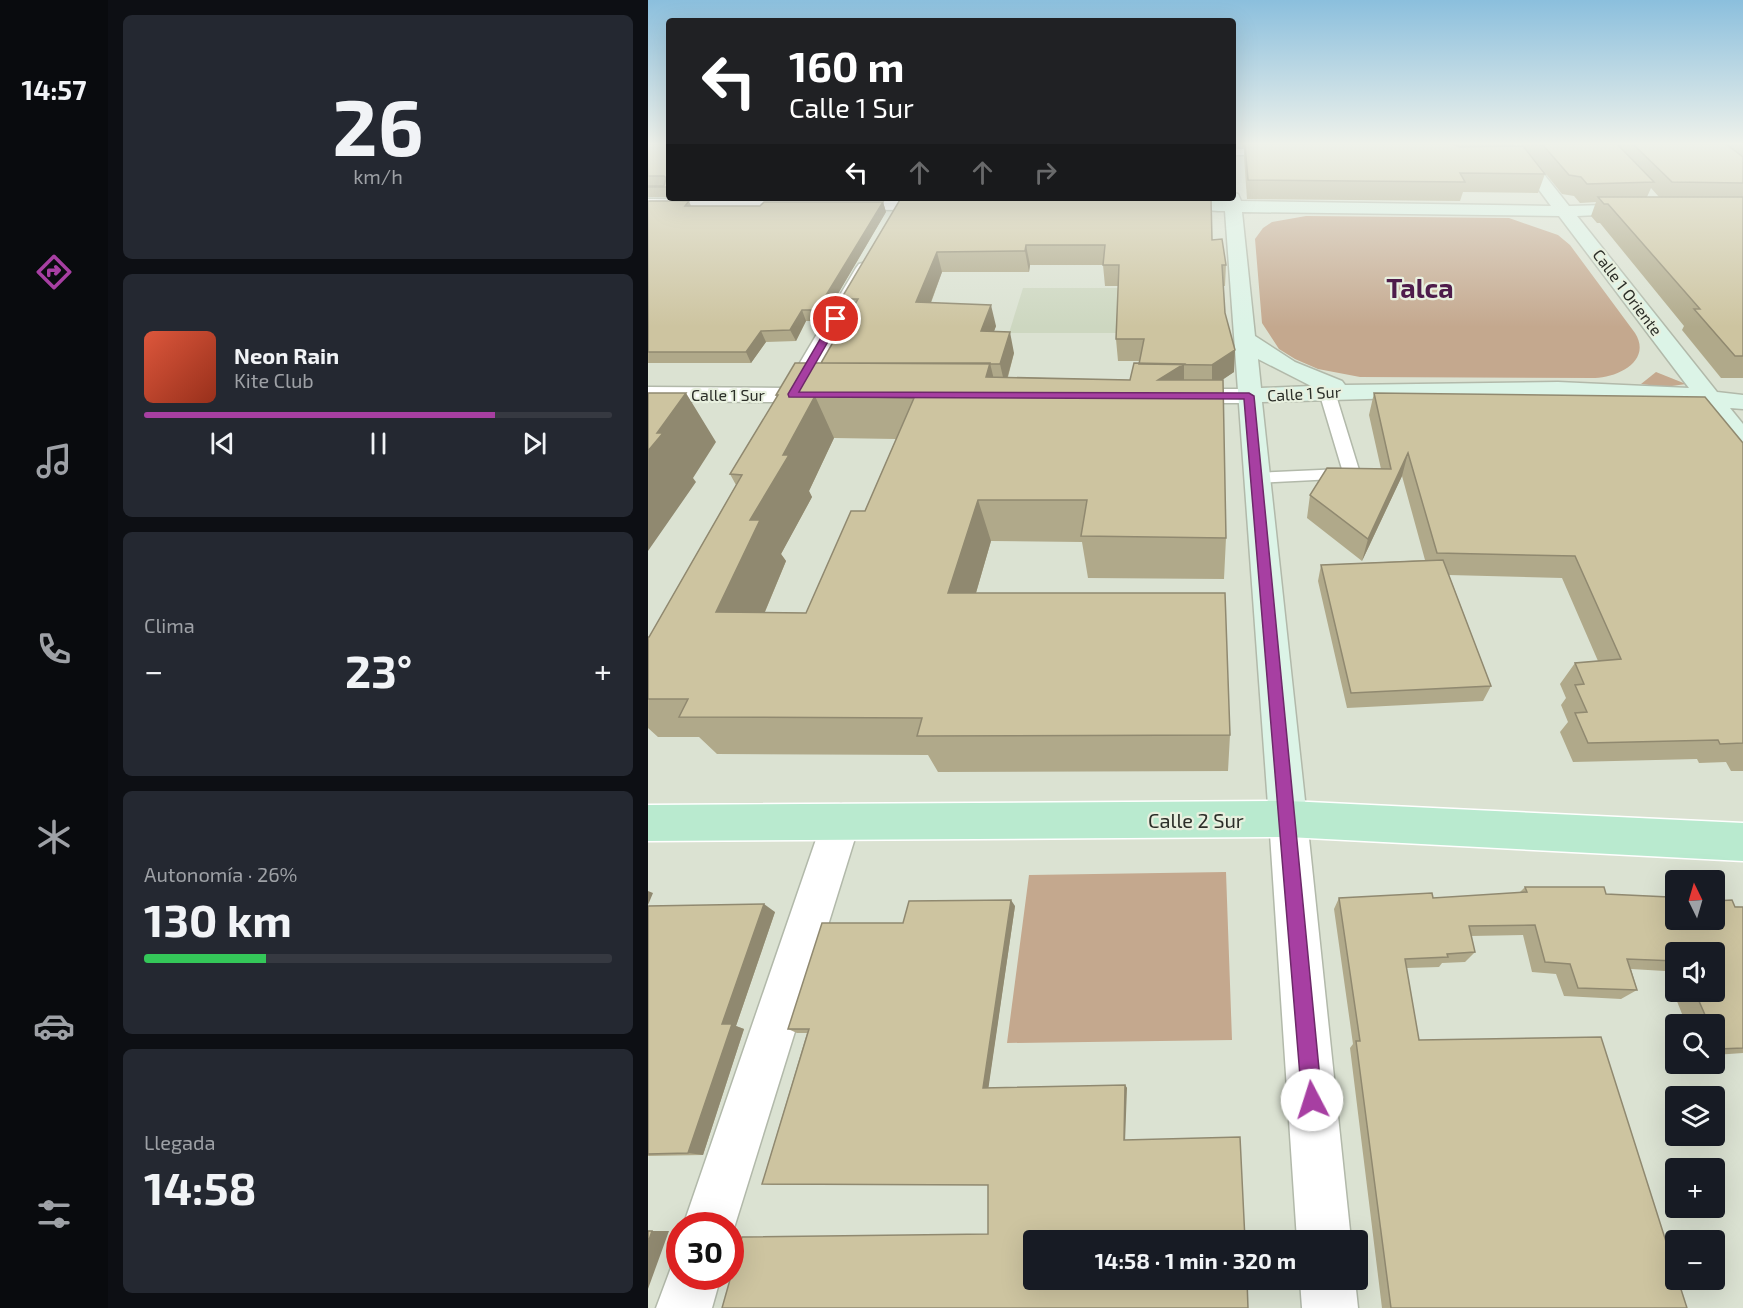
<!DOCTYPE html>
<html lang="es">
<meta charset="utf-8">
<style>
:root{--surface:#171b24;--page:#242831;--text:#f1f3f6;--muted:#9ea1a6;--line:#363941;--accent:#a73fa2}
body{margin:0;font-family:"Exo 2",sans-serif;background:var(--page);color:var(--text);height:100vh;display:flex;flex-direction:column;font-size:22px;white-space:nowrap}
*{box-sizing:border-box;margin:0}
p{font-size:20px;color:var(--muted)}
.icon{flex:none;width:33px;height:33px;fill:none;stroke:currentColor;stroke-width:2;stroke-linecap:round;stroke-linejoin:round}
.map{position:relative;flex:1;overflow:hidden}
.details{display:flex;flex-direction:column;gap:15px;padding:15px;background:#0d0f14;width:540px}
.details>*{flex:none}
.hud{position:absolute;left:18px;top:18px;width:570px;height:183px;border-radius:6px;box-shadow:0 6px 24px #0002;background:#202124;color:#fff;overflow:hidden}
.needle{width:39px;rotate:355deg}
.controls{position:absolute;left:1017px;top:870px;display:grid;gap:12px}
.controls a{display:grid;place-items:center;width:60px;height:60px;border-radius:6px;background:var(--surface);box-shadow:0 6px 24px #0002;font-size:30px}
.speed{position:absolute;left:18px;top:1212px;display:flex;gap:12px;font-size:30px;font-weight:700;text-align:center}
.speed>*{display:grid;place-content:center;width:78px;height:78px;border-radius:50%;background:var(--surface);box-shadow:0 6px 24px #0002;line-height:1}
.speed .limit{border:9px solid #d22;background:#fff;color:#111}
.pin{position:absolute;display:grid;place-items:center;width:51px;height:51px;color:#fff;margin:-26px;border:3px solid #fff;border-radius:50%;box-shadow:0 2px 6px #0007}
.me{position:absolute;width:66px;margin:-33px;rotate:355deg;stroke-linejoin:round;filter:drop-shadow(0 0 4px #0008)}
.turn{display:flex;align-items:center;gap:21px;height:126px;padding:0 24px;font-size:27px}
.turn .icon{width:78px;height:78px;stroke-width:2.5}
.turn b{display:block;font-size:42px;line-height:51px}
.lanes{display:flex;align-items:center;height:57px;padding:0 24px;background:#0003;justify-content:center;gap:30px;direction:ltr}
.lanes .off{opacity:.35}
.big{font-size:45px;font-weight:700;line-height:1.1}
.details .widget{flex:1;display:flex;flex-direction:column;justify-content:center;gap:9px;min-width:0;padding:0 21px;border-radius:9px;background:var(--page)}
.details .dial{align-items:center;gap:0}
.dial b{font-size:78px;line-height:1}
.song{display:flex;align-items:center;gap:18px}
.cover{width:72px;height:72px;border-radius:9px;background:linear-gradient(135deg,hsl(10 70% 55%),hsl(10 70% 35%))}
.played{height:6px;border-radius:3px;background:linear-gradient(90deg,var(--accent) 75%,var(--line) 75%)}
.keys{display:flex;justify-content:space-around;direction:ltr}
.heat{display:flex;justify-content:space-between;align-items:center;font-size:33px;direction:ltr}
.charge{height:9px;border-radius:4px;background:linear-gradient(90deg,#34c759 26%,var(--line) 0)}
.trip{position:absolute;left:375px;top:1230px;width:345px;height:60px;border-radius:6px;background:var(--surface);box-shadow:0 6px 24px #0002;font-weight:700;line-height:60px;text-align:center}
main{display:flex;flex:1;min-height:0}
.menu{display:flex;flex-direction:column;width:108px;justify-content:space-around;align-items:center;background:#090b0e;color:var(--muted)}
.menu .icon{width:42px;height:42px}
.menu .active{color:var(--accent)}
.menu b{font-size:27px;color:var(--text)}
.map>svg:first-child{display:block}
.built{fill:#cdd7c0}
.green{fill:#c4a88e}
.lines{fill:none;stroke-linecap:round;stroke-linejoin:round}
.lane-casing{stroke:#b2b9aa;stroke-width:3}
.street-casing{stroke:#b2b9aa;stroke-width:3}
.secondary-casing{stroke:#b2b9aa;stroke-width:3}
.primary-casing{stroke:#fff;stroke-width:3}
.lane{fill:#fff;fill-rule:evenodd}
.street{fill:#fff;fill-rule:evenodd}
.secondary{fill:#dcf4e7;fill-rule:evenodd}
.primary{fill:#b9eacf;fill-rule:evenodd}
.wall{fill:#b0a98a;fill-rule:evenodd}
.shaded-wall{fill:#908970}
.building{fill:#cdc4a0;stroke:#908970;stroke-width:1.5;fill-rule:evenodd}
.route{fill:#a73fa2;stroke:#6d2969;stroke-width:1.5}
.labels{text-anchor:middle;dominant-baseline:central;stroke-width:4.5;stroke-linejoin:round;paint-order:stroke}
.far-street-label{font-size:16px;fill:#2c2f29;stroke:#e8f0df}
.street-label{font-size:20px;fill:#2c2f29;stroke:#e8f0df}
.far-town-label{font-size:27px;font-weight:bold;fill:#4e1c4b;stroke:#e8f0df}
</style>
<main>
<nav class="menu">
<b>14:57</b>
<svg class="icon active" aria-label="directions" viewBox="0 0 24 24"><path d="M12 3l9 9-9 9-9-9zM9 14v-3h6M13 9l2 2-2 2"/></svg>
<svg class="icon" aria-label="music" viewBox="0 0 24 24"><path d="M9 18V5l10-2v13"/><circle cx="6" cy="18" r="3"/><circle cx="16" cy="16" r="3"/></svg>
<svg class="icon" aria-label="phone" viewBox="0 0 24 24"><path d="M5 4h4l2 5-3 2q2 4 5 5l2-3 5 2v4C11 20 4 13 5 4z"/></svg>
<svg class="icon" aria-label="climate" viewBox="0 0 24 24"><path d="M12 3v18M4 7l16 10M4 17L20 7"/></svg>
<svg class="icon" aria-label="car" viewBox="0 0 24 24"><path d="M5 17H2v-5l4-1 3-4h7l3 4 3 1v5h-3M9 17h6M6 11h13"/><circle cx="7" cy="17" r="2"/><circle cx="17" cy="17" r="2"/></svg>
<svg class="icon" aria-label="filters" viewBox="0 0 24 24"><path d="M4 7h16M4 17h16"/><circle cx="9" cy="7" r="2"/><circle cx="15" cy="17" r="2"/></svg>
</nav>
<section class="details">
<div class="widget dial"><b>26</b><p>km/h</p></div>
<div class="widget">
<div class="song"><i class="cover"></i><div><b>Neon Rain</b><p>Kite Club</p></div></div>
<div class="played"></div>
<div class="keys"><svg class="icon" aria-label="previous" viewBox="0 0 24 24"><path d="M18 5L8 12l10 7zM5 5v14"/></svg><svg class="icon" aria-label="pause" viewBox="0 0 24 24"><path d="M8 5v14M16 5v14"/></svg><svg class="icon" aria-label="next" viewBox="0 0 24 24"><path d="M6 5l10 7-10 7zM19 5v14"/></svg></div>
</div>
<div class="widget"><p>Clima</p>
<div class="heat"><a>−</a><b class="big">23°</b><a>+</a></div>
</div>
<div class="widget"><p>Autonomía · 26%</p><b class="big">130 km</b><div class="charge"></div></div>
<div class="widget"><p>Llegada</p><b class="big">14:58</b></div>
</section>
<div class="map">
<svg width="1095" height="1308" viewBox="0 0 1095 1308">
<rect width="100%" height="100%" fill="#dbe2d2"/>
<!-- built -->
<path class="built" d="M375,288H526L524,333H361Z"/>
<!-- green -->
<path class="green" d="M658,216L861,218L910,235L922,245L987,333C1004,360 971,377 947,378L712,377L670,369L647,359L631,349L614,323L607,239L615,228L624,222Z
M1008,372L1038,384L1017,387L993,384Z
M578,872L584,1040L359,1043L381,875Z"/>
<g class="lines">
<defs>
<path id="lane" d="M585,149H623L628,152L623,155H585Z
M679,387L687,392L711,470L706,478L608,483L602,482L599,478L602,474L608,473L694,469L671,392Z"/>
<path id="street" d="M0,199L292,200L298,201L301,205L298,209L292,210L0,209Z
M218,262L225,264L228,268L160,388L181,390L185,395L181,400L152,402L148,407L140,409L132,407L128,402L0,401V387L137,388L208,268L211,264Z
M531,389H601L609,391L613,396L609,401L601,403H531L523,401L519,396L523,391Z
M640,801L654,806L659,819L703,1240H649L621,819L626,806Z
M193,804L207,809L212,822L82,1241V1226H35L174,822L179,809Z
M32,1254V1276H73L64,1308H8L27,1257Z
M652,1280H707L710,1308H654Z"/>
<path id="secondary" d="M857,144H872L921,206L997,204L1000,208L997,212L991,213L929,216L1069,392L1095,395V409L1082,408L1095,424V449L1086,446L1054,404L1013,399L859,395L614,402L659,819L654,832L640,837L626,832L621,819L577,211C561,211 542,210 532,198L576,201V198H585V193L590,194L593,201L903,206ZM594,212L911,216L1041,388L910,382L697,385L694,381L647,362L607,336ZM610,359L663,386L613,388Z"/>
<path id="primary" d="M640,801L1095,823V861L640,837L0,841V805Z"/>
</defs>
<!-- lane casing -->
<use href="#lane" class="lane-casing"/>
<!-- street casing -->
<use href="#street" class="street-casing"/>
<!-- secondary casing -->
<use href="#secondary" class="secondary-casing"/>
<!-- primary casing -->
<use href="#primary" class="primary-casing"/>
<!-- lane -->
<use href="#lane" class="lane"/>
<!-- street -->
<use href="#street" class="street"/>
<!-- secondary -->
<use href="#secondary" class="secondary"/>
<!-- primary -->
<use href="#primary" class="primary"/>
</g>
<!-- wall -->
<path class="wall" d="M0,144H21V187L16,186H0Z
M594,144H865V146L897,174L890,193L815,192L812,201L599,199L596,157V147H594Z
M874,144H1095V378H1073L1034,330L1036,326L952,223H949L943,216L948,202L932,203L926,196L914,194ZM1003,188L1011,197H999Z
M0,187H21V197H0Z
M253,198L564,240L578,265L577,286H575L577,313L586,372L573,380L578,538L576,579L440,578L434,542L343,541L328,593L582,735L580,771L290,772L280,755L69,754L51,737H10L0,728V637H1L88,485L82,474L129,397L128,395L173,363L200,318L193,299ZM382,265H455L457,286H470L468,339L470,361H492L491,364L482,380L360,377L366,353L346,331L348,326L283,303L294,272H381ZM186,438L248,439L217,511L158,613L117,612L138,561L133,554L164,497L161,491Z
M0,201H41L43,206H112L235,202L238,212L174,321H158L148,341L118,342L103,363H0Z
M726,393L1095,443V771H1083L1078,762L1051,763L1049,759L925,762L912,732L920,722L913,705L918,698L912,684L927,663L950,661L914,578L801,575L843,686L835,701L699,708L670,581L673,565L777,560L754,476L714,561L659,518L662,495L733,469L721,415Z
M877,887L958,894L1023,902L1095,907V1053L1066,1055V1024H1038L1017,971L983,969L989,990L973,999L916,996L908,974L884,972L875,935L823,936L827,952L817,962L794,963L791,967L758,968L771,1040L1039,1308H734L702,1048L705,1044L686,909L691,898H785L871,893ZM1028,952L1066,992H1028Z
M0,906L127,912L88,1026L96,1029L55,1155L0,1156Z
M367,906L340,1088L477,1085L479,1088L340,1233V1185H124L114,1184L159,1033H149L140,1029L255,923Z"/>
<!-- shaded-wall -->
<path class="shaded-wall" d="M235,202L238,212L174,321L169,310Z
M378,245L382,265L381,272L377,251Z
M289,252L294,272L275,323L268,302Z
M343,305L348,326L338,353L333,331Z
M154,310L158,321L148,341L142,330Z
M113,331L118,342L103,363L98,352Z
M362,332L366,353L357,386L352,364Z
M587,350L586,372L564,387V365Z
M342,363L352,405L338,377Z
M536,364V405L510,380Z
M38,393L68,442L45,478L48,482L0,551V451L9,433Z
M167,396L186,438L161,491L164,497L133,554L138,561L100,652L68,612L102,520L135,455Z
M760,453L754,476L714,561L720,539Z
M330,500L343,541L316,634L300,593Z
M0,891L5,893L0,905Z
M363,900L367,906L340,1091L335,1088Z
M116,904L127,912L88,1026L96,1029L55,1155L40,1153L74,1024Z
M477,1085L479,1088L477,1142L476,1140Z
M4,1231H21L0,1289V1243Z"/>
<!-- building -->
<path class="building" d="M0,144H21V187H0V186H16L18,178L16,176H0Z
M597,144H805L811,147L875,146L897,174L812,173L817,182L600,180Z
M894,144H969L1006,182L939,184L933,177L921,175Z
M985,144H1078L1095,157V183L1024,182Z
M950,197H1095V356H1087L1046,309H1052L960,204H956Z
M253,198H563L564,240L574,239L578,265H574L577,313L587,350L564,365L491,364L496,339H468L471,265H455L457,245H378L377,251L289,252L268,302L343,305L333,331L362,332L352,364L173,363L210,299H193Z
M0,201H41L37,206H112L116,202H235L169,310H154L142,330L113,331L98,352H0Z
M147,363H342L338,377L482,380L486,363L536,364L510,380H575L578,538L433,536L439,500H330L300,593H577L582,735L269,736L274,718L31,717L40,699H0V637H1L94,475L82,474L130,395H128ZM167,396L266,398L217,511H203L158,613L68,612L112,520H102L141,455H135Z
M0,393H38L9,433H15L0,451Z
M726,393L1057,397L1095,443V743L1072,744L1070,740L940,743L927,713L939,712L927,685L936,684L927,663L973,659L927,556L789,553L760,453L720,539L662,495L679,468L743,469Z
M795,560L843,686L703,693L673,565Z
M877,887H956L958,894L1021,897L1023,902H1028V920H1066V901L1084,900L1087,907H1095V1048L1070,1049L1066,1039V1024H1061L1047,992H1066V952H1028V961L979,959L989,990L930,988L922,964L897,962L887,925L821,926L827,952L799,954L800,957L757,959L771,1040L953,1037L1028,1273V1280H1030L1039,1308H743L708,1041H712L691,898L784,893L785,898L879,892Z
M363,900L335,1088L477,1085L476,1140L592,1137L597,1240H386V1280H599L600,1308H74L94,1237L340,1234V1185L114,1184L161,1029H140L174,923H255L261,901Z
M116,904L74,1024H84L40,1153L0,1154V906Z
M0,1231H4L0,1243Z"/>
<!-- sky -->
<linearGradient id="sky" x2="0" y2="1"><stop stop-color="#8bbfdd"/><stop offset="0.44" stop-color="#eff2eb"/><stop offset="1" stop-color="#eff2eb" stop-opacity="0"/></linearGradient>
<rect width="1095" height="327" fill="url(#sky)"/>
<!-- route -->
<path class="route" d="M185,317L193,319L151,392L601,393L606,396L674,1100L671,1107L664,1110L657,1107L654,1100L596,399L141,397L140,394Z"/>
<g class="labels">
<!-- far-street labels -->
<g class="far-street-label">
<text transform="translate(980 292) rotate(53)">Calle 1 Oriente</text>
<text transform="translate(656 393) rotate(-3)">Calle 1 Sur</text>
<text x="80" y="394">Calle 1 Sur</text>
</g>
<!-- street labels -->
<g class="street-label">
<text x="548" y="820">Calle 2 Sur</text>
</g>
<!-- far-town labels -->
<g class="far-town-label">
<text x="772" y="287">Talca</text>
</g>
</g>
</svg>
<div class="controls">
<a><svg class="needle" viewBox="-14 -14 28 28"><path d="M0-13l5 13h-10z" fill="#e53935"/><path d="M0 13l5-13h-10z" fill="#9ea1a6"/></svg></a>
<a><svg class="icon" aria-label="sound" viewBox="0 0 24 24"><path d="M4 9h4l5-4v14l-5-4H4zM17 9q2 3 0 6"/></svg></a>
<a><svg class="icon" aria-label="search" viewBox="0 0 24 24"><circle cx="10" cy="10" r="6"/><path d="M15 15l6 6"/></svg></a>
<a><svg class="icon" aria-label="layers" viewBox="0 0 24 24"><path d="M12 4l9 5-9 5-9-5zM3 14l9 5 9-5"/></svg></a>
<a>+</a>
<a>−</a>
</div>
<div class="speed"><div class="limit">30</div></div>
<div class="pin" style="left:188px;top:319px;background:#d93025"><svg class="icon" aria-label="arrive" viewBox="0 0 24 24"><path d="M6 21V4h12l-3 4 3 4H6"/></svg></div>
<svg class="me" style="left:664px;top:1100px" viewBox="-20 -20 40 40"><circle r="19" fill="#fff"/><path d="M0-13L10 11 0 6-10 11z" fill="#a73fa2"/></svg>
<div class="trip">14:58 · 1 min · 320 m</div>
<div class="hud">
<div class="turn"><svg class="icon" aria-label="left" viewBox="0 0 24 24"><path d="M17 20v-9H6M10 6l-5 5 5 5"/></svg><div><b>160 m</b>Calle 1 Sur</div></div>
<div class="lanes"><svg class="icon" aria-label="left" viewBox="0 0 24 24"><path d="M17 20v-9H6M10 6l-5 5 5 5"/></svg><svg class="icon off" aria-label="ahead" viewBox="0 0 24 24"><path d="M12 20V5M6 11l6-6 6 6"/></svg><svg class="icon off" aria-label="ahead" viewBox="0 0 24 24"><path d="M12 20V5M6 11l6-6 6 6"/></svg><svg class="icon off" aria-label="right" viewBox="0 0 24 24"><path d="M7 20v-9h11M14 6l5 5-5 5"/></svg></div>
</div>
</div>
</main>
